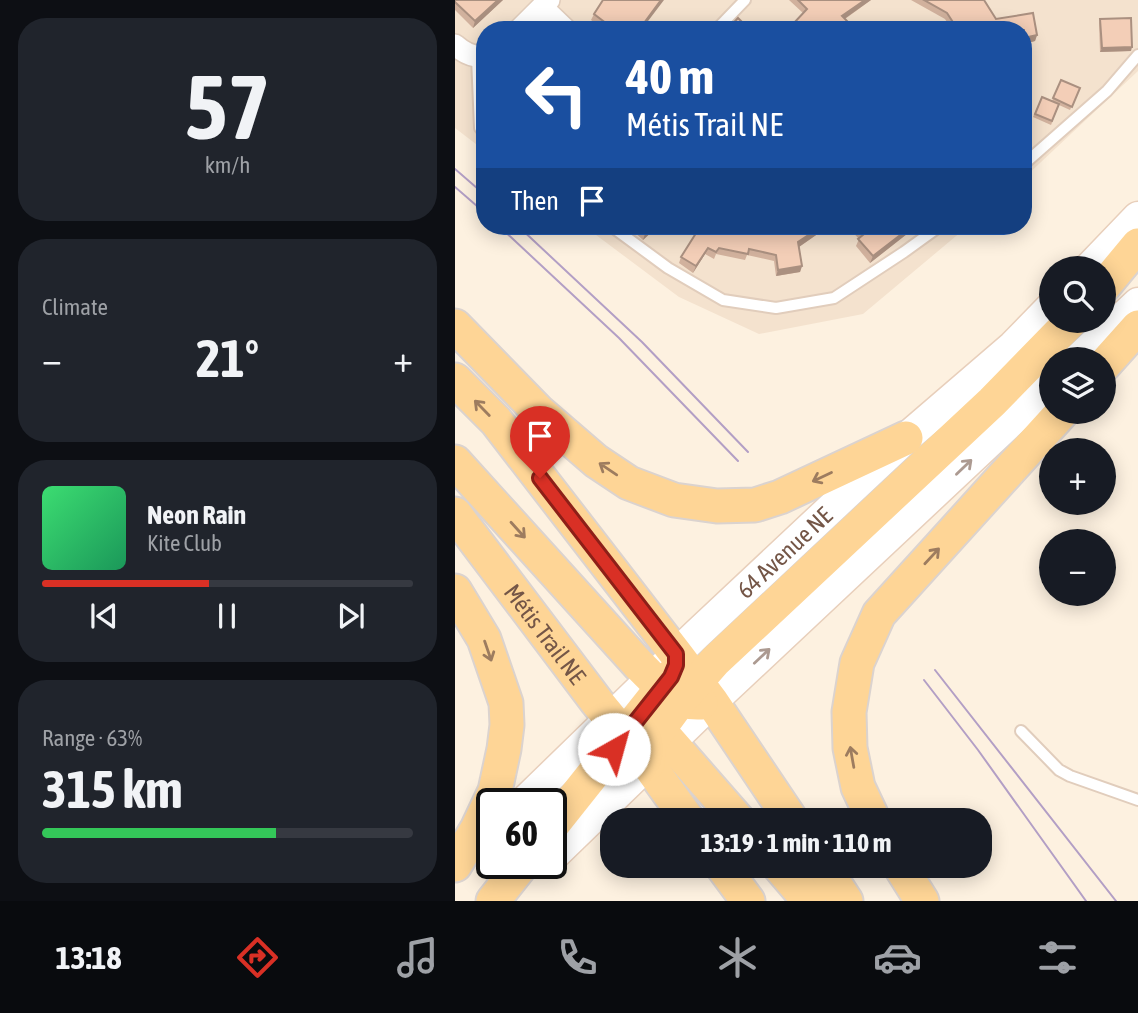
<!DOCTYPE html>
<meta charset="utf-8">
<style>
:root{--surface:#171b24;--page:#20242c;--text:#f1f3f6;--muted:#9ea1a6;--line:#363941;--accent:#d93025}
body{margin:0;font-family:"Asap Condensed",sans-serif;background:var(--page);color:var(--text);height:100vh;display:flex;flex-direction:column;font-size:26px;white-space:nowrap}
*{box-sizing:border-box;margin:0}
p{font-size:23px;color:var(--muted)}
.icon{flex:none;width:38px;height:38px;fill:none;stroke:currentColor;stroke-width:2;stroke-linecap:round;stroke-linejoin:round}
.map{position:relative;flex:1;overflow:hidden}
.sheet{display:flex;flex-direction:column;gap:18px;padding:18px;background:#0d0f14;width:455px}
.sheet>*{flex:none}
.top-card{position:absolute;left:21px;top:21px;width:556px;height:214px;border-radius:28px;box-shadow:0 4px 18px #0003;background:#1a4fa0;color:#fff;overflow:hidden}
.buttons{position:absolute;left:584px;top:256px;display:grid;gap:14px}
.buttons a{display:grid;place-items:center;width:77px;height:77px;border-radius:50%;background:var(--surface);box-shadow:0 4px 18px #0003;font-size:35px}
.speed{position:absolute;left:21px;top:788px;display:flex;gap:14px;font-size:35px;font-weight:700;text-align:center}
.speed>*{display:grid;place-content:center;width:91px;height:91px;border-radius:50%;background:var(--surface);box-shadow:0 4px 18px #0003;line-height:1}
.speed .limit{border:4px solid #111;border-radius:10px;background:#fff;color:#111}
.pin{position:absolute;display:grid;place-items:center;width:60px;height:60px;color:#fff;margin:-72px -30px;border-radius:50% 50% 50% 0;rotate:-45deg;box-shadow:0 0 7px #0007}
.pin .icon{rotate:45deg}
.me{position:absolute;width:77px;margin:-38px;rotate:38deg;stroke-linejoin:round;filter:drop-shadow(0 0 5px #0008)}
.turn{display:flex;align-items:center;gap:24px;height:147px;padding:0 35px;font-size:32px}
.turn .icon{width:91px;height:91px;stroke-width:2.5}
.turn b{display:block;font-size:49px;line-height:60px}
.then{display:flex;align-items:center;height:66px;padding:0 35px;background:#0003;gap:14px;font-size:26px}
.big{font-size:52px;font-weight:700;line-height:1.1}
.sheet .tile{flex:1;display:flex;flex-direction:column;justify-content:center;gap:10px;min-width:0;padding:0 24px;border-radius:28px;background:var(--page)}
.sheet .dial{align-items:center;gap:0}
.dial b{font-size:91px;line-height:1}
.song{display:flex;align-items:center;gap:21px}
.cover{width:84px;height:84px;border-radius:10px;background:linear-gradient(135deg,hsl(140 70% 55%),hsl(150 70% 35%))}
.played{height:7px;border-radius:4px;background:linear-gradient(90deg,var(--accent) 45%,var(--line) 45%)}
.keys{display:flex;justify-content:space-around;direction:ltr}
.heat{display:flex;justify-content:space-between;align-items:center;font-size:38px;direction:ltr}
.charge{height:10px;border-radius:5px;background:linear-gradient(90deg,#34c759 63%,var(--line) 0)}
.trip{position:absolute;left:145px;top:808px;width:392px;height:70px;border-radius:28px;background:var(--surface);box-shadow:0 4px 18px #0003;font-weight:700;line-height:70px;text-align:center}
.tab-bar{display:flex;height:112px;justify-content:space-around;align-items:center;background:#090b0e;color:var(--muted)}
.tab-bar .icon{width:49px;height:49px}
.tab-bar .active{color:var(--accent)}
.tab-bar b{font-size:32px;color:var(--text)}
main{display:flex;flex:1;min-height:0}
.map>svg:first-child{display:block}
.residential{fill:#f4e2ce}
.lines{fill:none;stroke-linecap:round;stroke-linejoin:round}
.lane-casing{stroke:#e1cdbc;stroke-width:14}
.street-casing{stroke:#e1cdbc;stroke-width:24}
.secondary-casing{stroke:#e8cfbb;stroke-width:33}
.primary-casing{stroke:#dbd3cf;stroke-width:37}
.lane{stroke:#fff;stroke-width:10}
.street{stroke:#fff;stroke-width:21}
.secondary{stroke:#fff;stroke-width:30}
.primary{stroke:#fed596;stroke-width:33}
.tram{stroke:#b39fc5;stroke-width:2}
.wall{fill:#d1b19d}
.shaded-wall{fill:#aa9080}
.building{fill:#f3ceb7;stroke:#aa9080;stroke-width:2}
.oneway{stroke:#9d7c5f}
.oneway2{stroke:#ac9a91}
.route-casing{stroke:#8d1f18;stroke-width:18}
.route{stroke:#d93025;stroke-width:12}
.labels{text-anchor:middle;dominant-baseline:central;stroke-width:5;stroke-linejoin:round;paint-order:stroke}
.street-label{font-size:24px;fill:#745647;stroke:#fff5e7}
</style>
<main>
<section class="sheet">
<div class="tile dial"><b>57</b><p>km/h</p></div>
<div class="tile"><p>Climate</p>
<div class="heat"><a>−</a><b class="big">21°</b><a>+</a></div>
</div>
<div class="tile">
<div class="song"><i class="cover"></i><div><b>Neon Rain</b><p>Kite Club</p></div></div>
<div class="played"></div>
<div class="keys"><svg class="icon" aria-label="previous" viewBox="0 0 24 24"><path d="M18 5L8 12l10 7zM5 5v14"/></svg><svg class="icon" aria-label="pause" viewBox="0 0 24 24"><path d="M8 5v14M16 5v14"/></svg><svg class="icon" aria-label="next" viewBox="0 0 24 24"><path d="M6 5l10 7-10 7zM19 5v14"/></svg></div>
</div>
<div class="tile"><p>Range · 63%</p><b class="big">315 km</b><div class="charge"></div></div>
</section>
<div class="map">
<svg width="683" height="901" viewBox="0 0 683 901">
<rect width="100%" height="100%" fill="#fdf1e0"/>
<!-- residential -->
<path class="residential" d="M0,0H683V71L569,178V30H30V151L0,128Z
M129,226H513L408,314L304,334L224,297Z"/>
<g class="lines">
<defs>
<path id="lane" d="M261,30L290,0
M22,57L25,128L30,132
M569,164L652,91L683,55
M156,226L213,268L268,300L321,308L379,298L449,252L485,226
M566,731L604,770L615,776L683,800"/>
<path id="street" d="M87,7L111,30
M64,30L94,0
M0,45C9,53 18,58 30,56"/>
<g id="secondary">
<path d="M634,268L683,217"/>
<path d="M623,359L683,303"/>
<path id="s1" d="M68,803L241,635L451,438L558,346L597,306"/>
<path d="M96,858L257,702L597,383"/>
</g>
<g id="primary">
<path d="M649,286L683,245"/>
<path d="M0,326L83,411L141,461L174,483L219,500L262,506L300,505L325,497L451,438"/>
<path d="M649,365L683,327"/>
<path d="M0,380L41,421L221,654L257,702L337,821"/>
<path d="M0,462L184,665C203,683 217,705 246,703"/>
<path id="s2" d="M0,514L142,702L193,764L234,821"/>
<path d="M0,591L29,639L51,703L52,725L49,749L40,791L22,829L0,865"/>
<path d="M185,722L203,731L215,742L284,821"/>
<path d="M193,764L195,743L203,731L225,701L260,661L537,402L617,320"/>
<path d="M419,821L403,787L395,748L394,712L402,663L424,614L608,411"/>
<path d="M96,827L216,676"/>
<path d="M267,866L293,901"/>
<path d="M324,866L354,901"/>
<path d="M368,866L391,901"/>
<path d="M445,866L467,901"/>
<path d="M38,901L68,863"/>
</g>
</defs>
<!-- lane casing -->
<use href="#lane" class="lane-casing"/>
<!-- street casing -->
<use href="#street" class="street-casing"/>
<!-- secondary casing -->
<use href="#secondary" class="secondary-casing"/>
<!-- primary casing -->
<use href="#primary" class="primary-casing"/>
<!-- lane -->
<use href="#lane" class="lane"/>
<!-- street -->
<use href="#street" class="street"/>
<!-- secondary -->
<use href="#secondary" class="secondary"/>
<!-- primary -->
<use href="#primary" class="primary"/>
<!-- tram -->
<path class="tram" d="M0,169L30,195
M0,187L30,213
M44,226L164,338L283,461
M63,226L187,342L293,452
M480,670L661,901
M469,680L523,750L631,901"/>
</g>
<!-- wall -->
<path class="wall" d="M0,0H48L18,28L0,10Z
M334,0H416L390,19L396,25L395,30H336L338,24L348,13Z
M456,0H529L541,19L578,13L582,35L580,41L569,44V30H497L490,19Z
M139,14L191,24L198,30H149L136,20Z
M645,19L676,51L645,52L644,23Z
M606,80L625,88L615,110L604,105L596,125L578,117L587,97L597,101Z
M173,226H203L188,240Z
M227,226H374L344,247L347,266L345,272L321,276L319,261L292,255L290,260L261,254L259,259L250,254L238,273L224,263L226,257L240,236Z
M392,226H470L460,234L457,230L415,263L401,246L404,239Z"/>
<!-- shaded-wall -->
<path class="shaded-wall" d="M43,0H48L18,28L20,21Z
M206,0H209L187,29L189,23Z
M410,0H416L385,22L387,16Z
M582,35L580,41L569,44V38Z
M677,47L676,51L645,52L647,48Z
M198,226H203L188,240L190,234Z
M367,226H374L341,249L343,242Z
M457,226H459L457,230L415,263L418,256Z
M465,226H470L460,234L463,228Z
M253,248L250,254L238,273L241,266Z
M347,266L345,272L321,276L323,270Z"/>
<!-- building -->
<path class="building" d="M0,0H43L20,21L0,2Z
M148,0H206L189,23L198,30H160L139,14Z
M343,0H410L387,16L396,25L392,30H337L341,27L338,24L352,9Z
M469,0H529L541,19L578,13L582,35L569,38V30H503L492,13Z
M283,18L295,30H272Z
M676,18L677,47L647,48L645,19Z
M606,80L625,88L617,107L598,98Z
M587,97L604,104L597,121L580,114Z
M182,226H198L190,234Z
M238,226H367L343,242L347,266L323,270L321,255L294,249L293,254L264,248L261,252L253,248L241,266L226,257L243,230Z
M400,226H457L418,256L403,239L408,235Z"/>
<!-- one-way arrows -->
<defs><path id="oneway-shaft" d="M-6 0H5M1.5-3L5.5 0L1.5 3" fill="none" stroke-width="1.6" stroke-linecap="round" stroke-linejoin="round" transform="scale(1.75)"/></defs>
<g class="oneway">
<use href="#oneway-shaft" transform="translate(27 408) rotate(-134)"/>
<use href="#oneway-shaft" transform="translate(153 469) rotate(-146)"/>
<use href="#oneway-shaft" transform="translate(367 477) rotate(155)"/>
<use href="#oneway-shaft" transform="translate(63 530) rotate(48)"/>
<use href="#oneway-shaft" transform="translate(477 556) rotate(-47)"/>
<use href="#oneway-shaft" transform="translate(33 651) rotate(71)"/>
<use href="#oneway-shaft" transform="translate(397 757) rotate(-100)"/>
</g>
<g class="oneway2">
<use href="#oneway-shaft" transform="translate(509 467) rotate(-44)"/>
<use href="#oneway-shaft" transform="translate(307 656) rotate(-43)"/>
</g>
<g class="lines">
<defs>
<path id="route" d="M85,478L221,654V665L216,677L159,749"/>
</defs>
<!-- route casing -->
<use href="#route" class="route-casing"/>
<!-- route -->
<use href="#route" class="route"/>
</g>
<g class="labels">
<!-- street labels -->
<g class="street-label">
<text stroke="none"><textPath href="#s1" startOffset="362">64 Avenue NE</textPath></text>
<text stroke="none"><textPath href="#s2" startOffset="150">Métis Trail NE</textPath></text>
</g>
</g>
</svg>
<div class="buttons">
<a><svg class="icon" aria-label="search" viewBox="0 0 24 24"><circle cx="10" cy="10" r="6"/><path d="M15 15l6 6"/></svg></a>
<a><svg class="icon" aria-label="layers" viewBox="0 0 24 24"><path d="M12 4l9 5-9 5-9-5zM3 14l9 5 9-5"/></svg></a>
<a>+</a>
<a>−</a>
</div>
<div class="speed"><div class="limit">60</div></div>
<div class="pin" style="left:85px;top:478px;background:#d93025"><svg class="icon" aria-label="arrive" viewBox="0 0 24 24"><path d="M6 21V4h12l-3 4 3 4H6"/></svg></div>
<svg class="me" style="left:159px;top:749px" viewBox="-20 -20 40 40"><circle r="19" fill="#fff"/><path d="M0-13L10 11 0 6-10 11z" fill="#d93025"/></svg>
<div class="trip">13:19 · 1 min · 110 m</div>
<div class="top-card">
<div class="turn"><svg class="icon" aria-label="left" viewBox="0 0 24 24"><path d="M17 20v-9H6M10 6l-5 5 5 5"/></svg><div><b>40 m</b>Métis Trail NE</div></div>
<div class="then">Then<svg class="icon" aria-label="arrive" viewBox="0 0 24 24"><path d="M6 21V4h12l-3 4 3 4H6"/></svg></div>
</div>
</div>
</main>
<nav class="tab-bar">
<b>13:18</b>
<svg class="icon active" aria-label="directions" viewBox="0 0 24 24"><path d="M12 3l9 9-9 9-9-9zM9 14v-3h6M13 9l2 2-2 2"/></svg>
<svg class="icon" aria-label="music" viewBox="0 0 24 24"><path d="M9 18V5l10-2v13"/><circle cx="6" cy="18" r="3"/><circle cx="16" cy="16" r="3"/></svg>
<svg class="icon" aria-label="phone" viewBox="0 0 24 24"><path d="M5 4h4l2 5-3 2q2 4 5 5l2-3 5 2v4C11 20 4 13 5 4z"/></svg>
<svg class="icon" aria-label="climate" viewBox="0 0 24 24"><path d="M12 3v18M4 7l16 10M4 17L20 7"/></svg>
<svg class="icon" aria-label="car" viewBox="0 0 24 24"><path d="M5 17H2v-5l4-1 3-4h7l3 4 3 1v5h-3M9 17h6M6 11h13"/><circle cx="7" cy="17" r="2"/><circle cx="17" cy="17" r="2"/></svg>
<svg class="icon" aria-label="filters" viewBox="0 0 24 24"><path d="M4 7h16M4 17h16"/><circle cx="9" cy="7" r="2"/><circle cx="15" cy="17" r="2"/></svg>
</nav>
